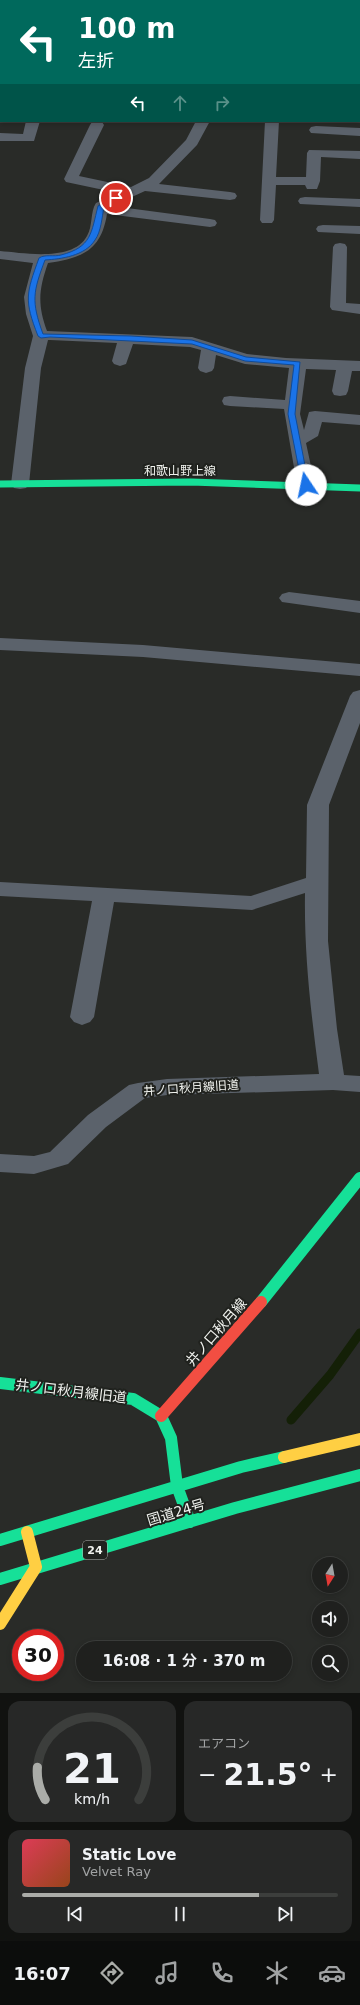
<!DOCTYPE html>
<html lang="ja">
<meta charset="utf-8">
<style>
:root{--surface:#1f201e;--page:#272827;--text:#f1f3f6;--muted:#a1a3a4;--line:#3c3e3c;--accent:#aaaca8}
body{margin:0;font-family:"DejaVu Sans","Noto Sans JP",sans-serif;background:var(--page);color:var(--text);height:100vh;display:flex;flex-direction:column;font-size:15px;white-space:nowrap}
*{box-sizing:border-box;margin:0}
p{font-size:13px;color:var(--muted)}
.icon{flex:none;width:22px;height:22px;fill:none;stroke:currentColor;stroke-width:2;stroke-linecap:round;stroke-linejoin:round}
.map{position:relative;height:1693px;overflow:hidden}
.drawer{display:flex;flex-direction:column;gap:8px;padding:8px;background:#111210;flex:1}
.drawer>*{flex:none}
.guide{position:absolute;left:0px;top:0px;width:360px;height:122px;box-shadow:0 2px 6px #0003,0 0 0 1px var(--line);background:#00695c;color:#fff;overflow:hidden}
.needle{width:26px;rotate:191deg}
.tools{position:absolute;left:312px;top:1557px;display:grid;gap:8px}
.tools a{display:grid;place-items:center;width:36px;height:36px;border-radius:50%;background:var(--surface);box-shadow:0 2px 6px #0003,0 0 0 1px var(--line);font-size:20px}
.speed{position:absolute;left:12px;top:1629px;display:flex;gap:8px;font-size:20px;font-weight:700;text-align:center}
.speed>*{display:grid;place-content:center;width:52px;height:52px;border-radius:50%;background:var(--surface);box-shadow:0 2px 6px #0003,0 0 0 1px var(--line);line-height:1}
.speed .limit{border:6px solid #d22;background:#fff;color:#111}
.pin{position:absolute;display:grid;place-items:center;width:34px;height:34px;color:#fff;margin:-17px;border:2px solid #fff;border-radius:50%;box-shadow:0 1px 4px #0007}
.me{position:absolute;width:44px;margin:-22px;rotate:349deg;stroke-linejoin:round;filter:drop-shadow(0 0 3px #0008)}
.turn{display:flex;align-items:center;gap:14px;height:84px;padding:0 12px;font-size:18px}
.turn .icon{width:52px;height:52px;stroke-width:2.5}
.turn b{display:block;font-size:28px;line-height:34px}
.lanes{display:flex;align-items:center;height:38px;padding:0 12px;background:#0003;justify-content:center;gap:20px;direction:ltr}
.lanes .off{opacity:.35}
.big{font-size:30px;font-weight:600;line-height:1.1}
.drawer .widget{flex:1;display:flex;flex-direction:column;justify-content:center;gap:6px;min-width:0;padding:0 14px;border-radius:12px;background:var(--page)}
.drawer .dial{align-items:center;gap:0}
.dial svg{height:104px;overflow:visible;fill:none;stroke:var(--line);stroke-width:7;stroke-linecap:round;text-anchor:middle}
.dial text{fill:var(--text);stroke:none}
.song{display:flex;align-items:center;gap:12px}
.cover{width:48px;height:48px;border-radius:6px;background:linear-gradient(135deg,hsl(350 70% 55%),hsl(20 70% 35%))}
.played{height:4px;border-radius:2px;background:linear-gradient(90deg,var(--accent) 75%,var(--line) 75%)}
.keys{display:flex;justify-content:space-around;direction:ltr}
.heat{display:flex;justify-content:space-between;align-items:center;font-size:22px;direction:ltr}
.drawer .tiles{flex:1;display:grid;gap:8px;grid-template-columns:1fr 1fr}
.widget:last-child{grid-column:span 2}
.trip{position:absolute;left:76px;top:1641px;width:216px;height:40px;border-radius:20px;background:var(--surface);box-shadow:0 2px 6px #0003,0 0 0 1px var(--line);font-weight:600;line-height:40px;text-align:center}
.dock{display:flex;height:64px;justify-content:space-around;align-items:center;background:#0c0d0c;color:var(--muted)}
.dock .icon{width:28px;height:28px}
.dock .active{color:var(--accent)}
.dock b{font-size:18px;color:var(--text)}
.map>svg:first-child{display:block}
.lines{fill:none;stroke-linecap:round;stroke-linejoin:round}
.stream{stroke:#142007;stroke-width:9}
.street{fill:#5b626b;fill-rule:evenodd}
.fast-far1{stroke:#16e098;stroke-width:7}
.fast{stroke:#16e098;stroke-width:12}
.slow{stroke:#ffcf43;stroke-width:12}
.jam{stroke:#f24e42;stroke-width:12}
.route{fill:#1a73e8;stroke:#114b97}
.labels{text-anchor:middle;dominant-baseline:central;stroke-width:4;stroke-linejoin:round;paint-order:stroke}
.shield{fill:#20221e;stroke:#b1b3af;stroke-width:1}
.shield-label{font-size:11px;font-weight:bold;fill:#eff1ed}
.street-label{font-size:12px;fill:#eff1ed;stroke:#20221e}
.near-street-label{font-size:14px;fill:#eff1ed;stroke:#20221e}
</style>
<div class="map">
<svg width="360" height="1693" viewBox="0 0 360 1693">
<rect width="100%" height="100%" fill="#292b28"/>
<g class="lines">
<!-- stream -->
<path class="stream" d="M291,1420L330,1375L360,1333"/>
<!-- street -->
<path class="street" d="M183,0H195V1H183Z
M216,0H237L238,1H217Z
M292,0H318L291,1Z
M0,96H1V104H0Z
M26,121H40L34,141H0V133L23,134Z
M97,121L102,122L104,125L79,176L131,187L149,178L186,140L196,121H210L197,145L159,184L230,192L235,193L237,196L235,199L230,200L145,191L112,206L210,219L215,220L217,223L215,226L210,227L107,214C101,251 82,258 48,263C39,289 37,304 47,331L192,337L247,354L286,358L360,361V371H352L348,391L346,395L340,396L334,395L332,391L336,370L306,369L300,414L304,430L309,412L315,411L360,415V425L322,422L318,436L306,443L315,485L312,489L306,490L300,489L297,485L284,409L230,406L224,405L222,401L224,397L230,396L285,400L289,368L245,364L216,355L214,368L212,371L206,373L200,371L198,368L201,350L190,347L133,344L126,364L120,366L114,364L112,361L117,343L50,340H48L41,368L29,484L26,488L20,489L14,488L11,484L25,368L33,336L26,314L24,297L33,263L0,259V251C24,253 73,262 87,236C93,226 90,212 96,203L118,193L66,182L64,179L90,125L92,122Z
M265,121H279L276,177H306L307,153L309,150L360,151V159L321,157L320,181L317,189H307L305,185H276L274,220L272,223H262L260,220Z
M316,126L360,128V136L311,133L309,130L311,127Z
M305,197L360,199V207L300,204L298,201L300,198Z
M323,225L360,226V234L318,232L316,229L318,226Z
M340,243L345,244L347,247L346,303L360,304V314L332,310L330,307L333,247L335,244Z
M289,592L360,601V613L282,602L279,598L282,594Z
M0,638L143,645L360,664V676L143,657L0,650Z
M360,690V723L329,805L328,941L337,1029L344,1075L360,1076V1092L333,1090L167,1095L145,1098L106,1127L68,1164L34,1174L0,1172V1154L34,1156L50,1152L88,1115L129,1085L138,1083L167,1079L319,1074C311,1013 304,955 305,893L252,910L114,902L94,1017L90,1022L82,1025L74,1022L70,1017L92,901L0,896V882L251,896L306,878L307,805L350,696L353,692Z"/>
<!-- fast-far1 -->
<path class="fast-far1" d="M0,484L191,482L360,488"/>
<!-- fast -->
<path class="fast" d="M261,1302L360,1178
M0,1383L133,1399L161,1416
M161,1416L171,1438L177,1486L190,1522
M0,1540L241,1467L284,1457
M0,1579L235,1508L360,1475"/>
<!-- slow -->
<path class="slow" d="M284,1457L360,1439
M0,1624L36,1567L27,1532"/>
<!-- jam -->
<path class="jam" d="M161,1416L261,1302"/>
</g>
<!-- route -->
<path class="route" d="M114,197L119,198L104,207C102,217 101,232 95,240C85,256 61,259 45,260C33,292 31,301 43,334L131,336L192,340L246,357L300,362L295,414L309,486L302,485L288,414L294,365L245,361L192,344L50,337L41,338L38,336C24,300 26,294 39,258C45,254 54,257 61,255C92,247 91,233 98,206Z"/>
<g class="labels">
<!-- shield labels -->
<rect class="shield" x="83" y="1541" width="24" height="18" rx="3"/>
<g class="shield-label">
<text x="95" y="1550">24</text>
</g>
<!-- street labels -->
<g class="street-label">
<text x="180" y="471">和歌山野上線</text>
<text transform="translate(191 1088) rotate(-4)">井ノ口秋月線旧道</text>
</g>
<!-- near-street labels -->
<g class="near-street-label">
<text transform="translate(216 1332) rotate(-49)">井ノ口秋月線</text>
<text transform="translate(71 1391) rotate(7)">井ノ口秋月線旧道</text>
<text transform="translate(176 1512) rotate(-17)">国道24号</text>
</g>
</g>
</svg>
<div class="tools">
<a><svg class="needle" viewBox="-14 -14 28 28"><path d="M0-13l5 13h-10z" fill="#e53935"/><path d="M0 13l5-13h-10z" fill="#a1a3a4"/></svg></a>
<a><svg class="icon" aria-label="sound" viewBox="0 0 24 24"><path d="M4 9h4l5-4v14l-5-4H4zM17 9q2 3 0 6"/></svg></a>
<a><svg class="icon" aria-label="search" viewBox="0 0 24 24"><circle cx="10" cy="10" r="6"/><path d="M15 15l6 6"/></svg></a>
</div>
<div class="speed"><div class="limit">30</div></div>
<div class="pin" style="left:116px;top:198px;background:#d93025"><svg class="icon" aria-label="arrive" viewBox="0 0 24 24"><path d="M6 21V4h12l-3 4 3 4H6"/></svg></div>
<svg class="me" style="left:306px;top:485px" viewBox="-20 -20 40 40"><circle r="19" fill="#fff"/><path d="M0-13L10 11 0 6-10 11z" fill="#1a73e8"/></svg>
<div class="trip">16:08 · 1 分 · 370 m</div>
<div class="guide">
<div class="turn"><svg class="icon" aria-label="left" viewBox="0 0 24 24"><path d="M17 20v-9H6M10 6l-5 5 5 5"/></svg><div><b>100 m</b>左折</div></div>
<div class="lanes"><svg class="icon" aria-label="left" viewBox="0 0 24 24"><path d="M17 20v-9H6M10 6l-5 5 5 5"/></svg><svg class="icon off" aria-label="ahead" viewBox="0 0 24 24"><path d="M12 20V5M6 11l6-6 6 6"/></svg><svg class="icon off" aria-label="right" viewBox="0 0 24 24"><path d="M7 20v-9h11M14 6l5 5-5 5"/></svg></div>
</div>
</div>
<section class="drawer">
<div class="tiles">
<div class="widget dial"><svg viewBox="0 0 100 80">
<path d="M14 69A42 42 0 1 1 86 69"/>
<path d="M14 69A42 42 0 0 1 8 44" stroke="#aaaca8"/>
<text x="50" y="56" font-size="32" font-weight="700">21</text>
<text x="50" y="72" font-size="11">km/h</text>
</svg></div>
<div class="widget"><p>エアコン</p>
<div class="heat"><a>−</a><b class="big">21.5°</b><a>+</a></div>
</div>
<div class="widget">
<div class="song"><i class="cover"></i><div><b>Static Love</b><p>Velvet Ray</p></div></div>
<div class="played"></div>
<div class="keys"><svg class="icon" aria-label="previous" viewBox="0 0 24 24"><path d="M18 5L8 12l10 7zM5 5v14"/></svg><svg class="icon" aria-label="pause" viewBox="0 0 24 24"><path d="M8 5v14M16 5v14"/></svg><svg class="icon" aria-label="next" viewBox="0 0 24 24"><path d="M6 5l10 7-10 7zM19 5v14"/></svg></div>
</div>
</div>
</section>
<nav class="dock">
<b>16:07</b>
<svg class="icon active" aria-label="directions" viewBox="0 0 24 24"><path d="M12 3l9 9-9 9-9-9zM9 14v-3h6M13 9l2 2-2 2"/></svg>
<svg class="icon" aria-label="music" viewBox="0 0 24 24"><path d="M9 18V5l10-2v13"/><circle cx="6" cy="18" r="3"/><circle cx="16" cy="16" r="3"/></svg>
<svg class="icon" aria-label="phone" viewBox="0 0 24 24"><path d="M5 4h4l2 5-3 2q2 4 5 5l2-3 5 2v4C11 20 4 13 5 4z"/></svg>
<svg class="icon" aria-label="climate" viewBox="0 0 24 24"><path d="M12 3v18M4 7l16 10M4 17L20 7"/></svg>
<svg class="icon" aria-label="car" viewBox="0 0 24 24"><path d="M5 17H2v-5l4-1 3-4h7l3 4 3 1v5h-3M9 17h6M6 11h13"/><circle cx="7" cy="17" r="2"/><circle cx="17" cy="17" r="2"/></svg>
</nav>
